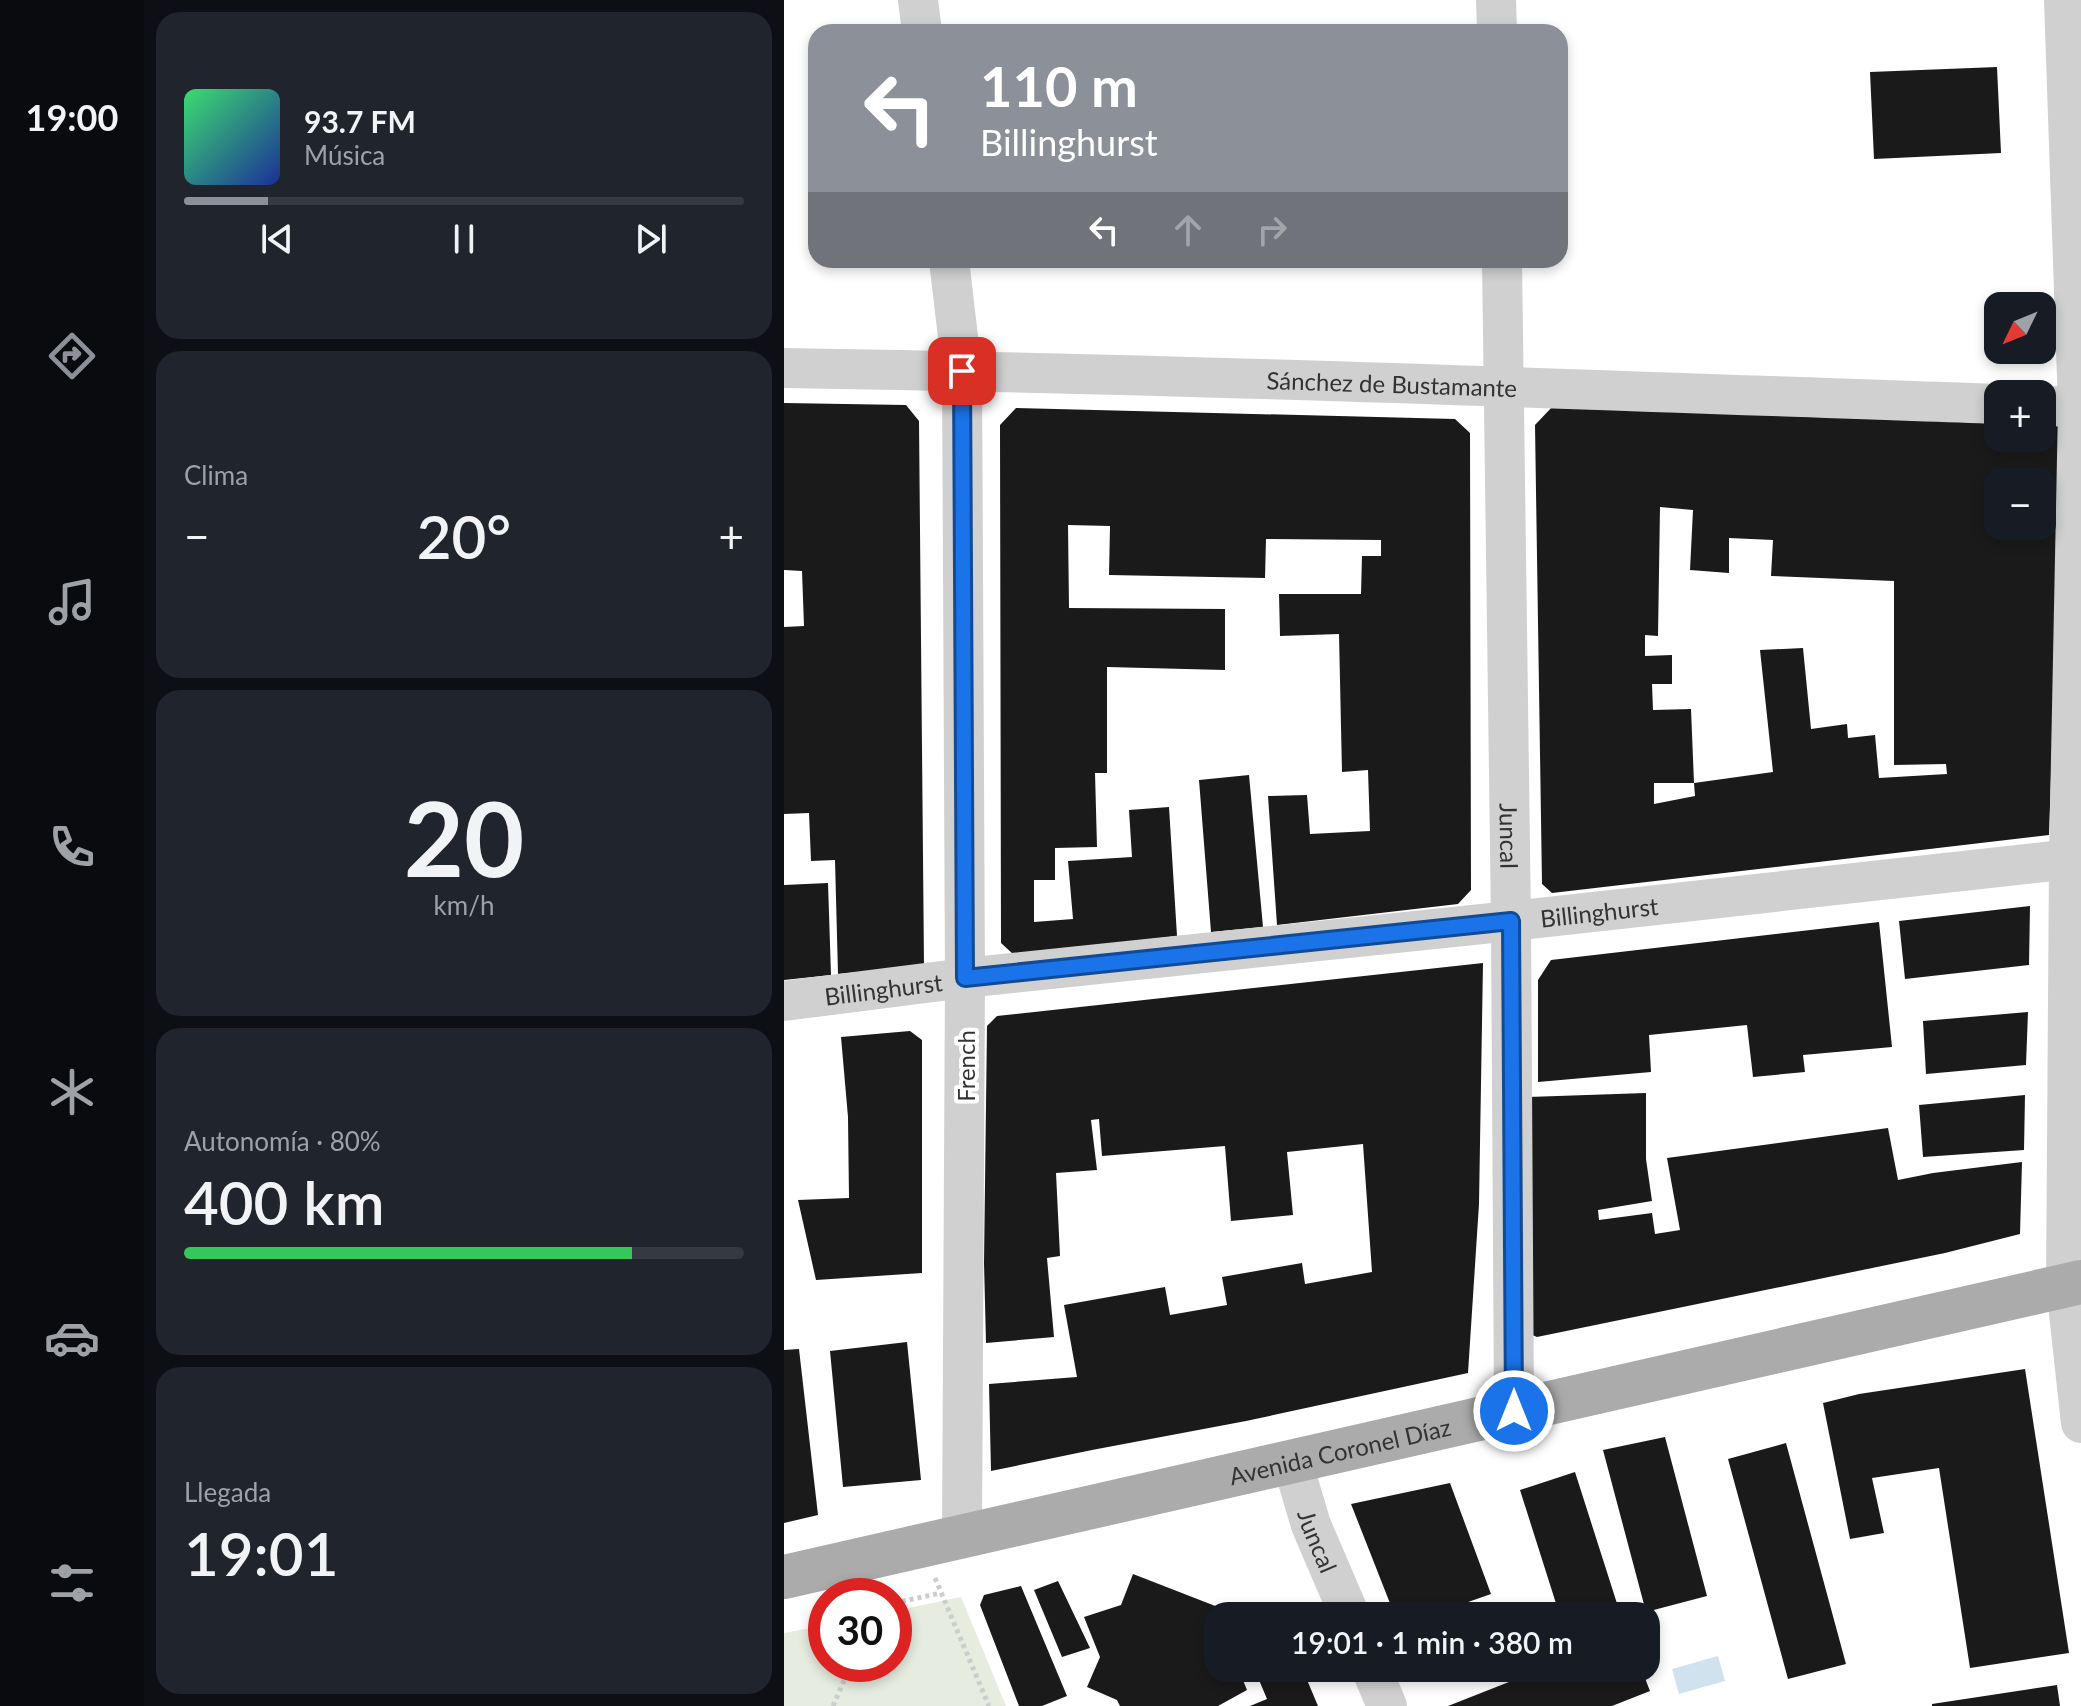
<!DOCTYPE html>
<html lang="es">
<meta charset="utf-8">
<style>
:root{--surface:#171b24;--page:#20242c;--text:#f1f3f6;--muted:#9ea1a6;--line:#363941;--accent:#8c9099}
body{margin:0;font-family:Lato,sans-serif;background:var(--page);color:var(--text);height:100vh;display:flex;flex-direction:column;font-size:30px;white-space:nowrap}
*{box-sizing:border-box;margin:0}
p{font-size:26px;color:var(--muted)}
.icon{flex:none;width:44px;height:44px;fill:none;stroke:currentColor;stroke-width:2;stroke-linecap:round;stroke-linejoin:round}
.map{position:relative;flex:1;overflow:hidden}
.drawer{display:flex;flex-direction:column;gap:12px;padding:12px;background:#0d0f14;width:640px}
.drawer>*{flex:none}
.guide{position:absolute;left:24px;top:24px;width:760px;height:244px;border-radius:24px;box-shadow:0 4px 12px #0003;background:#8c9099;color:#fff;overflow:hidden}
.needle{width:52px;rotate:227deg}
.fabs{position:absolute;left:1200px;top:292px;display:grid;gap:16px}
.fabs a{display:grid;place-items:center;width:72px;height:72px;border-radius:16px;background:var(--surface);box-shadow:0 4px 12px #0003;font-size:40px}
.speed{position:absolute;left:24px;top:1578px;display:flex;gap:16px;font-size:40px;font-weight:700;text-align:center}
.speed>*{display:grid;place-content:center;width:104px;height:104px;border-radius:50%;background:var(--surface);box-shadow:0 4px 12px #0003;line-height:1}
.speed .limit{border:12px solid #d22;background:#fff;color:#111}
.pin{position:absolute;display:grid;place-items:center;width:68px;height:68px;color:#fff;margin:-34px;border-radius:16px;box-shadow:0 4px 12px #0006}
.me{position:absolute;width:88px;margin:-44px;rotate:0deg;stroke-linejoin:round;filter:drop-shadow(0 0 6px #0008)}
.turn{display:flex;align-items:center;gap:28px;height:168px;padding:0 40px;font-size:36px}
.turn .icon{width:104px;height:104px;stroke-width:2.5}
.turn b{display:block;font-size:56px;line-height:68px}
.lanes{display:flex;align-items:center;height:76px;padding:0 40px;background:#0003;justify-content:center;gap:40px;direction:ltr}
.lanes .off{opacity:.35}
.big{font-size:60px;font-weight:600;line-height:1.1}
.drawer .card{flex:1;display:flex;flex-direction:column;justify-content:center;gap:12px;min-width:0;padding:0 28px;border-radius:24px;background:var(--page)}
.drawer .dial{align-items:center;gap:0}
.dial b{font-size:104px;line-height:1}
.song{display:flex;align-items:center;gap:24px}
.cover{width:96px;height:96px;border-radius:12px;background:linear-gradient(135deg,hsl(140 70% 55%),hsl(230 70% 35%))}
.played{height:8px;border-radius:4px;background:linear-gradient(90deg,var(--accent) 15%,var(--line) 15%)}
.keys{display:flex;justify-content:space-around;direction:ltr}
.heat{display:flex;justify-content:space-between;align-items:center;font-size:44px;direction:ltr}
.charge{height:12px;border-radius:6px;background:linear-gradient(90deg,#34c759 80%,var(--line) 0)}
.trip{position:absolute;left:420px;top:1602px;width:456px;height:80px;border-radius:24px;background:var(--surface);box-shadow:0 4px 12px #0003;font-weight:600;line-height:80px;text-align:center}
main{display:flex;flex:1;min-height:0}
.menu{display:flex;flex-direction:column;width:144px;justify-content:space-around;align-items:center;background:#090b0e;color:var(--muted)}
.menu .icon{width:56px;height:56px}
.menu .active{color:var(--accent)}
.menu b{font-size:36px;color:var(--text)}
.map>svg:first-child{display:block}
.green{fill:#e6ecdf}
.water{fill:#cfe2ee}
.building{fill:#1a1a1a;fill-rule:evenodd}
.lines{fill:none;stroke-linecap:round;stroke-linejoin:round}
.path{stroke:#cdcdcd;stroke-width:5;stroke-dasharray:4 4;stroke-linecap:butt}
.minor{stroke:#d0d0d0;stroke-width:40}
.major{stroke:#ababab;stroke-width:44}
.route-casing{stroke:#114b97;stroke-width:20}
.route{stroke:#1a73e8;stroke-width:14}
.labels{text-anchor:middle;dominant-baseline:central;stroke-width:8;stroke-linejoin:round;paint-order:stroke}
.street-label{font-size:24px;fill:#333;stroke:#fff}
</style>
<main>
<nav class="menu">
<b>19:00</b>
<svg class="icon active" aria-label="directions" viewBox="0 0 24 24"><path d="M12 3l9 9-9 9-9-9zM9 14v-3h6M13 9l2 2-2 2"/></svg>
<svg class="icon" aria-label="music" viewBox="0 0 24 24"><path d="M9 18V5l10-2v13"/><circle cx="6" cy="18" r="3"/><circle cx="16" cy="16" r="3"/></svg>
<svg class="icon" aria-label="phone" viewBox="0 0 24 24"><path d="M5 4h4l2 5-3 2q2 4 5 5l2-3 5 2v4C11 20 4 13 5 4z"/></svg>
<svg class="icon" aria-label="climate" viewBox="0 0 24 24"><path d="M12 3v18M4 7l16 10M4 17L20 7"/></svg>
<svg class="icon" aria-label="car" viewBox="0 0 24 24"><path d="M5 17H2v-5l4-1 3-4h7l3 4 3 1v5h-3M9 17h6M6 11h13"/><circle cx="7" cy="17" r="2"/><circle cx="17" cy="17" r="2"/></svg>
<svg class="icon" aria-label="filters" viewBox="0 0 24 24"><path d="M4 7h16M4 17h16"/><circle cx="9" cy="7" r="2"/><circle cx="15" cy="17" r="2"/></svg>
</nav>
<section class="drawer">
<div class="card">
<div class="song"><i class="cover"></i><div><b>93.7 FM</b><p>Música</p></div></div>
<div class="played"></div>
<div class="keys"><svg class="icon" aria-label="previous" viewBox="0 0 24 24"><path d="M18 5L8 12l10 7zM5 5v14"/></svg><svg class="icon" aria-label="pause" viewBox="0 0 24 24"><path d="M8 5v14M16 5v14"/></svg><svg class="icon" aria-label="next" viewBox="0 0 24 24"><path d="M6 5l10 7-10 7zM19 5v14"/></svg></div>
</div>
<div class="card"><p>Clima</p>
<div class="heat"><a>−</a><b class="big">20°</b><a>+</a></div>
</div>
<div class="card dial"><b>20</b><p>km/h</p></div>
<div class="card"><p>Autonomía · 80%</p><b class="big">400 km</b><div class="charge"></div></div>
<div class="card"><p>Llegada</p><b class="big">19:01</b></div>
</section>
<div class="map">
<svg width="1297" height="1706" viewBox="0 0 1297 1706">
<rect width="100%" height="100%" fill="#fff"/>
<!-- green -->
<path class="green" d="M177,1597L222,1706H0V1633L42,1625V1664H110V1611Z"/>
<!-- water -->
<path class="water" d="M934,1656L941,1681L895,1694L888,1669Z"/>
<!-- building -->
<path class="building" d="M1213,67L1217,153L1090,159L1086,72Z
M0,403L122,405L135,421L140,966L54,974L51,860L27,861L25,813L0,814V627L20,626L18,571L0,570Z
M769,406L1214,422V438H1258V424L1279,425L1265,835L768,893L758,884L751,425ZM1214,482H1258V526H1214ZM876,507L909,510L906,570L945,573V538L989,540L987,576L1110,581V765L1162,764L1163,774L1095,778L1091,735L1064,738L1063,724L1027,729L1019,648L976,650L989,772L910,783L907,709L869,710L868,684H888V655L861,656V635L874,636ZM870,783H910L911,796L870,804Z
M232,408L671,419L686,433L687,890L674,904L493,925L484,796L523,795L526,834L586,831L584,770L558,772L555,634L496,636L495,594H577L578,556H597V540L482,539L481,578L325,575L326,526L284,525L285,608L441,609V670L323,667V773H311L313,847L271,848V880H250V922L289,919L284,861L348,857L345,810L385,807L393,936L230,955L217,943L216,425Z
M465,775L479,927L427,932L415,780Z
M44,883L47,975L0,980V885Z
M1246,906L1245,965L1121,979L1115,921Z
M1095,922L1108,1047L1019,1055L1021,1072L969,1077L963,1025L865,1035L867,1072L754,1082V980L767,960Z
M699,963L695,1204L684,1373L462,1421L308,1450L207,1471L205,1384L293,1377L280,1305L381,1287L386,1315L443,1305L438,1277L518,1263L521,1284L588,1272L579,1144L503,1152L509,1215L447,1221L441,1146L318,1156L315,1119L307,1120L313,1170L272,1173L276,1256L263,1258L270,1337L202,1343L200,1263L203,1026L213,1016Z
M1244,1012L1242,1065L1142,1074L1139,1021Z
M126,1031L138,1040V1273L32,1280L14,1200L65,1198L64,1117L57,1037Z
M862,1093V1159L868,1201L814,1210L815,1220L868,1213L871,1234L896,1230L883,1158L1104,1128L1114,1180L1149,1173L1238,1162L1236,1234L1161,1253L753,1337L741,1332L744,1097Z
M1241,1095L1240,1150L1139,1157L1135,1105Z
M123,1342L137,1480L59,1487L46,1351Z
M15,1349L34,1515L0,1523V1350Z
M1241,1369L1285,1653L1186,1668L1155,1468L1088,1478L1100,1533L1066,1539L1039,1403L1075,1394Z
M881,1437L923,1596L862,1612L819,1450Z
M1002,1443L1062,1664L1004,1679L944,1459Z
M791,1472L837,1616H776L736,1490Z
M666,1483L707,1594L644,1616H611L567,1504Z
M349,1574L457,1616H434V1668H454L463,1690L434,1706H336L333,1700L303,1687L316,1657L300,1617L337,1605Z
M274,1581L306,1648L278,1657L250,1590Z
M237,1586L283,1696L258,1706H235L196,1605L200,1595Z
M470,1668H518L534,1706H466L483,1699Z
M760,1668H857L866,1691L828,1706H664Z
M1273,1685L1276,1706H1148V1704Z"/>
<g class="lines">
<!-- path -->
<path class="path" d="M151,1578L205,1706
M110,1603L157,1593
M49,1706L67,1664"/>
<!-- minor -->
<g class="minor">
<path d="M134,0L138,32"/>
<path d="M712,0L713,32"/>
<path d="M1280,0L1294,407L1285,859L1282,1286L1297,1423"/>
<path d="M165,260L178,371L181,978L178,1536"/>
<path id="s1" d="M718,260L727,921L730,1411"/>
<path id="s2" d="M0,368C405,374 809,390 1214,404"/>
<path d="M1258,406L1297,407"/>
<path id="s3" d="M0,1001L181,978L727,921L1297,858"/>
<path id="s4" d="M508,1461L527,1525L566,1616"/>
<path d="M587,1668L603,1706"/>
</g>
<!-- major -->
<path class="major" id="s5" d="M0,1577L1297,1282"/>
</g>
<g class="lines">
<defs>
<path id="route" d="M178,371L181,978L727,921L730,1411"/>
</defs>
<!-- route casing -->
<use href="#route" class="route-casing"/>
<!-- route -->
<use href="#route" class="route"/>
</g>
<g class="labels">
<!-- street labels -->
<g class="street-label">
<text stroke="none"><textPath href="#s2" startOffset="608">Sánchez de Bustamante</textPath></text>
<text stroke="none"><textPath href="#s1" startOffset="576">Juncal</textPath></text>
<text stroke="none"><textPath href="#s3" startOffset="820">Billinghurst</textPath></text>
<text stroke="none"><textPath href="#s3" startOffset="100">Billinghurst</textPath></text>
<text transform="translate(181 1066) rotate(-90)">French</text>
<text stroke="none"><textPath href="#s5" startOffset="570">Avenida Coronel Díaz</textPath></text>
<text stroke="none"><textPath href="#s4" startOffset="84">Juncal</textPath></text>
</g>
</g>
</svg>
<div class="fabs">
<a><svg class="needle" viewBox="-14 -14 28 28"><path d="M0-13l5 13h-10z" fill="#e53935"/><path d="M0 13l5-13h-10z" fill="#9ea1a6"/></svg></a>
<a>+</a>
<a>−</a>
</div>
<div class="speed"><div class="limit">30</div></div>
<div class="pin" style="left:178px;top:371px;background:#d93025"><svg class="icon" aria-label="arrive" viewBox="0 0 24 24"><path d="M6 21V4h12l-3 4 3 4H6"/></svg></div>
<svg class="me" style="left:730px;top:1411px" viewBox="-20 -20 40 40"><circle r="17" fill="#1a73e8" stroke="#fff" stroke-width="3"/><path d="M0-11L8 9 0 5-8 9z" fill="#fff"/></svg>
<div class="trip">19:01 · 1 min · 380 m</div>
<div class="guide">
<div class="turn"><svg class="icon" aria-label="left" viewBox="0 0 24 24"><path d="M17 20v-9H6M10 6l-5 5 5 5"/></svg><div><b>110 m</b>Billinghurst</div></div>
<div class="lanes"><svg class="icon" aria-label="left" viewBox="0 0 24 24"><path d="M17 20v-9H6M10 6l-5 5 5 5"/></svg><svg class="icon off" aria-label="ahead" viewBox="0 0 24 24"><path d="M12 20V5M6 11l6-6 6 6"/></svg><svg class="icon off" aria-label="right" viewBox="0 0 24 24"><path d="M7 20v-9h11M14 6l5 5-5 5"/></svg></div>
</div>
</div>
</main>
